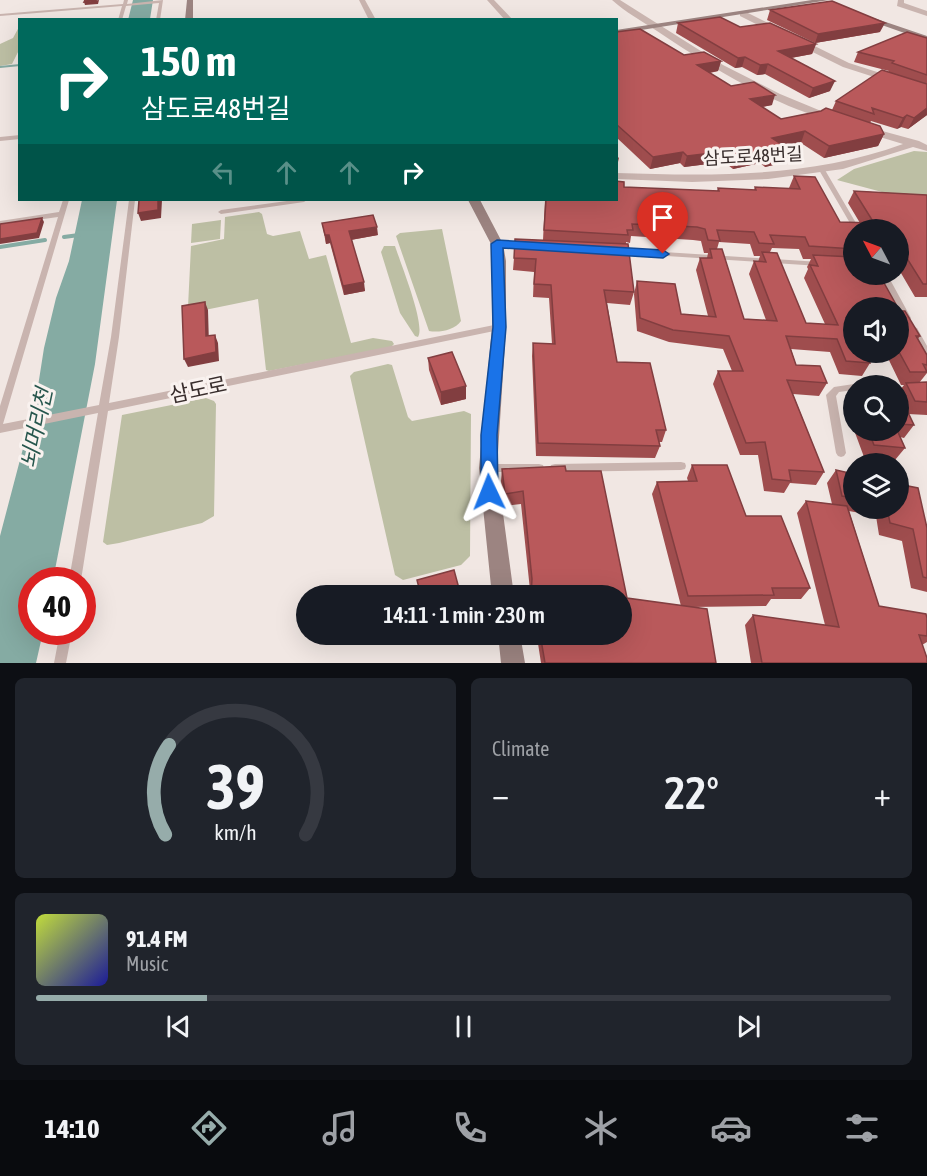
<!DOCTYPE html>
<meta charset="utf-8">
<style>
:root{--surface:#171b24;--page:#20242c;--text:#f1f3f6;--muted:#9ea1a6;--line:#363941;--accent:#96acaa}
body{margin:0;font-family:"Asap Condensed","Noto Sans KR",sans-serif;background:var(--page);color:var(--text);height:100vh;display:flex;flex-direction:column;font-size:22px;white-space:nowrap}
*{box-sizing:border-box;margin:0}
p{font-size:20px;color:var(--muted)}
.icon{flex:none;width:33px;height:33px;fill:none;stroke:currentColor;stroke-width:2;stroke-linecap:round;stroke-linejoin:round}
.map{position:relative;height:663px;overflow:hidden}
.panel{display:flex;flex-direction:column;gap:15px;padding:15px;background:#0d0f14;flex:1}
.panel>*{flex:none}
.top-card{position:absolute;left:18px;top:18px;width:600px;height:183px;border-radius:0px;box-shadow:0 6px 24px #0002;background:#00695c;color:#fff;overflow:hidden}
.needle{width:39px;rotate:311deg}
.tools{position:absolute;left:843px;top:219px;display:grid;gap:12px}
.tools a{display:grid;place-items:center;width:66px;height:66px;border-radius:50%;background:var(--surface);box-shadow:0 6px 24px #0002;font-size:30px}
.speed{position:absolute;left:18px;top:567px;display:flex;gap:12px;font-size:30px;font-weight:700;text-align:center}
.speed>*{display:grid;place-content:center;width:78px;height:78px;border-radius:50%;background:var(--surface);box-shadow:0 6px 24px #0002;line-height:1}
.speed .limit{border:9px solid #d22;background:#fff;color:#111}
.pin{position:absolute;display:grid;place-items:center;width:51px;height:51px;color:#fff;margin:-62px -26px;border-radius:50% 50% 50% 0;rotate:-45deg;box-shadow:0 0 6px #0007}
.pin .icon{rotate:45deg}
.me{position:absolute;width:66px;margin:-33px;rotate:358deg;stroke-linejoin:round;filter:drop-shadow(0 0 4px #0008)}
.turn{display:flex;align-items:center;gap:21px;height:126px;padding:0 24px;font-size:27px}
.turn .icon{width:78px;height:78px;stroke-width:2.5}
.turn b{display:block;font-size:42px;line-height:51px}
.lanes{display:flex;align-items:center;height:57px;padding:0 24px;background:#0003;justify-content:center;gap:30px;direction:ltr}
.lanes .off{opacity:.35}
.big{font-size:45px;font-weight:600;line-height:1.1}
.panel .tile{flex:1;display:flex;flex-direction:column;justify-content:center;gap:9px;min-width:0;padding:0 21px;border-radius:9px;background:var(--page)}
.panel .dial{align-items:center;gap:0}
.dial svg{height:156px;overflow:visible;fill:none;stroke:var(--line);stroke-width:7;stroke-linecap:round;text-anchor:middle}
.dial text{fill:var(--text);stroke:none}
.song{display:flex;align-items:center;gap:18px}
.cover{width:72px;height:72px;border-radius:9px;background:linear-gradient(135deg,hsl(70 70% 55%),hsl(240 70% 35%))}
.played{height:6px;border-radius:3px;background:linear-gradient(90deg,var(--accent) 20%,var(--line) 20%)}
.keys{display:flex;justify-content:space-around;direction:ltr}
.heat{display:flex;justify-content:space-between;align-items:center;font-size:33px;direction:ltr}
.panel .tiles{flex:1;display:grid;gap:15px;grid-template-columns:1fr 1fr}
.tile:last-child{grid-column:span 2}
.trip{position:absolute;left:296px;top:585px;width:336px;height:60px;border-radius:30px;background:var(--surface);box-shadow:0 6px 24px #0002;font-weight:600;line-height:60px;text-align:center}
.tabs{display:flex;height:96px;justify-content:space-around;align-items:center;background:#090b0e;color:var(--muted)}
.tabs .icon{width:42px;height:42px}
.tabs .on{color:var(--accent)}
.tabs b{font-size:27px;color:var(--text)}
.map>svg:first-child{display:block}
.green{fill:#bdbfa4}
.water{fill:#85aba3}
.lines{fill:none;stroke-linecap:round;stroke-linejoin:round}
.stream-far1{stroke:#85aba3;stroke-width:2}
.stream{stroke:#85aba3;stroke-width:4}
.lane{fill:#c9b4af;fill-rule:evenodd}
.street{fill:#c9b4af;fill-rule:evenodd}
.secondary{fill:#9c8481;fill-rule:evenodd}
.wall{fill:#9f4d4e;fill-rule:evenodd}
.shaded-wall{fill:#823e40}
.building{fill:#b9595b;stroke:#823e40;stroke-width:1.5}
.route{fill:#1a73e8;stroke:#114b97;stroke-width:1.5}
.labels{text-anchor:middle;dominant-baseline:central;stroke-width:6;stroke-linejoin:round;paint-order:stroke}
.far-street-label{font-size:18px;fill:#382d2c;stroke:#f9f2ef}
.street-label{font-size:21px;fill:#382d2c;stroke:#f9f2ef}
.water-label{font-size:22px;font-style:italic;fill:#26564d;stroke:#f9f2ef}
</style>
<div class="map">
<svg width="927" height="663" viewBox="0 0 927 663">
<rect width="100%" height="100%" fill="#f1e7e3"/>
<!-- green -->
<path class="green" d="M19,27V50L12,64L0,66V44L13,38Z
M914,151L927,152V204L837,180L854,169Z
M259,212L262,214L267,234L273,236L300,231L309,259L326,255L351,343L373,338L392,341L394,344L391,347L269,371L266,370L258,299L195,312L188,307L191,246L224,239L225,217Z
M221,220L220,239L191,243L192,224Z
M442,229L461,321C455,330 439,333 429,331L396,236L400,233Z
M384,246H395C400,262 426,325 418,337L415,336L400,313L381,252Z
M388,364L392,365L408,417L412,421L464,411L471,414L470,556L461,565L403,580L395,575L350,376L354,372Z
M206,398L214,401L216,404L214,516L202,523L119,543L107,545L103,542L122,415Z"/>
<!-- water -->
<path class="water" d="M133,0H153L150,19L128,20Z
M82,200H117L95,364L53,580H32V632H43L36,663H0V536L36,399L44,348L56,298L69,261Z"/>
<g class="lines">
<!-- stream-far1 -->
<path class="stream-far1" d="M0,67L20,65"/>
<!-- stream -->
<path class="stream" d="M64,237L79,235
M0,247L45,240"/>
<!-- lane -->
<path class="lane" d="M124,0H128L127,4L163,0L160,20H156L159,3L126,6L122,20H118L122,6L0,16V14L123,4Z
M20,135V139L0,141V137Z
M822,168L825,170L860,230H854L819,170Z
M63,200H69L3,424L99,405L111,337L129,200H135L119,337L109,403L499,324L503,327L499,330L108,411L81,580H69L98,413L0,433V406L58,217L0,225V221L59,212Z
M294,200H307L304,202L221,214L218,212L221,210Z
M494,242L524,243L528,245L524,247L497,246L493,244Z
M617,249L820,262L824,264L820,266L620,253H617L616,251Z
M880,274H887L911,318L910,320H904Z
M914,327L917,328L927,346V356L924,355L910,330Z
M927,383V391L920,394L898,393V387H918Z
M854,384L858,386H854V390L839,392L836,396L846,453L844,456L841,457L838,456L836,453L826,395L834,387Z
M681,462L685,463L686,466L685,469L681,470L555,472L551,471L550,468L551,465L555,464Z
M488,464H539L543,465L544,468L543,471L539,472H488L484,471L483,468L484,465Z
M60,632H72L66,663H54Z"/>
<!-- street -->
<path class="street" d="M359,0H365L376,20H369Z
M487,0H494L513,20H505Z
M612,0H620L723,65L780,94L838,118L833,121C770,104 711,67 657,31C642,21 625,12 612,0Z
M898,0H904V3L927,11V16L897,6Z
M740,12H746L849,63L927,88V94L843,67L740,16Z
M864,126L919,141L927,145V151L913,147L843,169L768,179L692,182L616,179V173C714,176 810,178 903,144L860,131V127Z"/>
<!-- secondary -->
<path class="secondary" d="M187,0H193V20H185Z
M812,0H829L616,34V30Z
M862,14L927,36V41L862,18Z
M468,200H480L503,244L506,261V327L497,468L514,596H492L479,468L492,327V261L491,244Z
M498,634H520L525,663H501Z"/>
</g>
<!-- wall -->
<path class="wall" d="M770,10L880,32L815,43L767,20Z
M678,23L740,27L816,44L812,54L791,58L830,91L809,98L765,74L757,75L742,67L735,68L676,33Z
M616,32L684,55L721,61L718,71L710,73L731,86L772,105L762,107L781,119L832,110L836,101L888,72L889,71L854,62L858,52L927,38V115L908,129L901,127L897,129L871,121L870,123L884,134L878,146L824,158L801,143L784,146L786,162L765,167L760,163L733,169L724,162L684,167L680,163L650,169L616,137Z
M616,155L619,158L616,170Z
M794,176L840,222L860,223L848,203L854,191L927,195V297H915L898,268V230H854V352L870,363L862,376L839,374L830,352L791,349L796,365L827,383L819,396L793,394L824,472L816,485L790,483L784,493L764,491L758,455H740L713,384L718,371H732L723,349L669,342L637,331L634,294L637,281L681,314L708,316L696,270L700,258H707L708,253H704L701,241L693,240L631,236L630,243L626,242V244L634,292L630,305L607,303L617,362L666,430L662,442H659L660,446L655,458L536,456L532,356L533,343L552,344L549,298L533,297L534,272L513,270L514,258L543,240L545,200H616L624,187L717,191L718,188L754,190L755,187L790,189L789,188ZM719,242L750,244L754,256H760L758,262L754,261L749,274L766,320L744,319L717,249ZM772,248L799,249L803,259H811L807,267L808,269L804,278L825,324L806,323L770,252Z
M322,223L378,235L351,240L365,291L344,295L330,243L326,244Z
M898,308L920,336L918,339L927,355V373L919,383L927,382V415L908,414L914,425L904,438L900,437L905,448L895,460L864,457L854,430H898V402H899L898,400V393L904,385H901L885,352H898Z
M428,358L466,399L441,405L429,370Z
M854,401V429L847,411Z
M692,465L746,516L810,588L801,599H771L766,606L692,607L716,663H541L537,637L527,636L528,634H621V596H530V590L521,504L504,506L501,481L502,469L566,471L627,598L681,606L652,494L657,482L688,481L687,478Z
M836,470L854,474V508H898L927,528V592L911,588L902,541L879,535L876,516L849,511L879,606L927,618V642L922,645L927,663H751L745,625L753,615L825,625L797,513L806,501L832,504L827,483Z"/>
<!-- shaded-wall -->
<path class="shaded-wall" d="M99,0L98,4L85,5L84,2Z
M885,23L880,32L815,43L818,34Z
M816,44L812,54L774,61L778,51Z
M745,57L742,67L735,68L738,58Z
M721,61L718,71L695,75L697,65Z
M768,64L765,74L757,75L760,65Z
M835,81L830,91L809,98L813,88Z
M775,95L772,105L746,110L750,99Z
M927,108V115L908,129L914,118Z
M907,115L901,127L897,129L903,118Z
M805,131L801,143L768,150L772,138Z
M884,134L878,146L824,158L829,146Z
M790,150L786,162L765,167L769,155Z
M728,151L724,162L684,167L687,156Z
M764,151L760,163L733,169L737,157Z
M683,152L680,163L650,169L653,157Z
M158,200H162L161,218L141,221L138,213Z
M42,218L44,222L39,238L0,244V239Z
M377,227L378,235L350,240L349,231Z
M325,235H329L330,243L326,244Z
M364,282L365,291L344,295L343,286Z
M205,302L208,310L209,345L206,336Z
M215,335L218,343L219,361L188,367L184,359Z
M466,386V399L441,405V392Z"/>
<!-- building -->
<path class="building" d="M85,0H97L84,2Z
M832,1L885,23L818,34L770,10Z
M720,17L740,27L770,23L816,44L778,51L835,81L813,88L768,64L760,65L745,57L738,58L678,23Z
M640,29L684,55L704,52L721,61L697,65L731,86L754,82L775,95L750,99L781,119L821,111L826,108L880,126L884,134L829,146L805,131L772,138L790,150L769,155L764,151L737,157L728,151L687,156L683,152L653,157L616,124V32Z
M907,32L927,38V75L892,63L894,61L858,52Z
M882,70L927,84V108L914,118L907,115L903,118L872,108L874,114L836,101Z
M794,176L815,177L840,222L874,223L854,191L927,195V284H923L898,244V230H854V249L809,246L805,237L770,235L774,244L759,243L754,232L717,230L720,241L708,240L705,229L697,227L632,224L633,230H627L628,235L544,230L546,200H616V181L624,182V187L719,191L718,188L756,190L755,187L800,189Z
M139,200H158V210L138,213Z
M373,215L377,227L349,231L364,282L343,286L329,235H325L322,223Z
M42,218L37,233L0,239V224Z
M515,239L628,244L634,292L604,290L617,362L650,363L666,430H656L660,446L538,443L533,343L555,344L551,285L534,284L536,259L514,258Z
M710,249H722L744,319L777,321L754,261L766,262L762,252L777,253L806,323L838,325L810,265L818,266L813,255L854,257V274H879L898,308H854V323H852L854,327V352H865L870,363L846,361L837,339L786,336L796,365L820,366L827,383L787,380L824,472L789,470L791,481L772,479L765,442L746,443L718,371H743L729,336L673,330L640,318L637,281L675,284L681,314L716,317L700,258H712Z
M205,302L206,336L215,335L216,352L184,359L182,306Z
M898,308L900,311H905L920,336H916L927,355V365L923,364L927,372H910L898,350Z
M452,352L466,386L441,392L428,358Z
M927,382V402L915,401L906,383Z
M898,402H903L914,425L898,424Z
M868,430H897L905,448L874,445Z
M692,465H727L746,516H781L810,588H772L774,595L688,596L657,482L697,481Z
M565,466L566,471H601L627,598L707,609L716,663H545L540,634H621V596H531L532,579L523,491L505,494L502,469Z
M836,470L854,474V498L842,496Z
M898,484L918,488L927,528V578L923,577L913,529L890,523L887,508H898Z
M806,501L847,506L879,606L926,614L927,618V636L919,635L927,658V663H762L753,615L839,627Z
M454,570L461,596H421L417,580Z"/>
<!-- route -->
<path class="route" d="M497,240L663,250L669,254L663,258L503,248L506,327L497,435L498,492L496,498L489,500L483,498L481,492V435L493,327L491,244Z"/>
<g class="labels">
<!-- far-street labels -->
<g class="far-street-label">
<text transform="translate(753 156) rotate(-3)">삼도로48번길</text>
</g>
<!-- street labels -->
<g class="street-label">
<text transform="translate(198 389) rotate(-12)">삼도로</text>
</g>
<!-- water labels -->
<g class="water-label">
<text transform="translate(36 428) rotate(-78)">뇌머리천</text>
</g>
</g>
</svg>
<div class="tools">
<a><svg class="needle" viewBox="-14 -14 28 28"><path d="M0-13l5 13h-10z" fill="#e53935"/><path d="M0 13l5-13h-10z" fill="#9ea1a6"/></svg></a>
<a><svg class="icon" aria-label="sound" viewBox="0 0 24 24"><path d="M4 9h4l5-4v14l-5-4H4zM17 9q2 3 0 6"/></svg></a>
<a><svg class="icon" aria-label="search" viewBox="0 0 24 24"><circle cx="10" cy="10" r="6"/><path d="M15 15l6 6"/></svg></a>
<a><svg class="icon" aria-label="layers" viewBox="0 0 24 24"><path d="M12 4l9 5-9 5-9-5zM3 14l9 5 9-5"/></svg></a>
</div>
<div class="speed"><div class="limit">40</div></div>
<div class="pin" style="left:663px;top:254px;background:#d93025"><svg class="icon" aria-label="arrive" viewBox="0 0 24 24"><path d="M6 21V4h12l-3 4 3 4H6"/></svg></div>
<svg class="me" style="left:489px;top:492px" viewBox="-20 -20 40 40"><path d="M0-17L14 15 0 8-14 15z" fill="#1a73e8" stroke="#fff" stroke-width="4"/></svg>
<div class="trip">14:11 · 1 min · 230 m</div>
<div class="top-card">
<div class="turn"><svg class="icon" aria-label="right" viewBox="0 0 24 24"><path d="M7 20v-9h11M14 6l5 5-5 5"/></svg><div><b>150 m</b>삼도로48번길</div></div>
<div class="lanes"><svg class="icon off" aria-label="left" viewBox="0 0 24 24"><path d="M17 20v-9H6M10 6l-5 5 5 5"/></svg><svg class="icon off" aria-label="ahead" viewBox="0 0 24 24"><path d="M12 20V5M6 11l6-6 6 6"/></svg><svg class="icon off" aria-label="ahead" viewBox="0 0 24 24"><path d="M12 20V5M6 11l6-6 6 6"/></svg><svg class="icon" aria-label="right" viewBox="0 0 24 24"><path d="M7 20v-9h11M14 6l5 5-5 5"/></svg></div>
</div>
</div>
<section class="panel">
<div class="tiles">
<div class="tile dial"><svg viewBox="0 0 100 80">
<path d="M14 69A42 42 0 1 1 86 69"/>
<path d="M14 69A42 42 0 0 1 16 23" stroke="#96acaa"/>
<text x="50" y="56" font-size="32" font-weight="700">39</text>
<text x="50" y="72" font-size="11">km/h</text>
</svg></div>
<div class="tile"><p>Climate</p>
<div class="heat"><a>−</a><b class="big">22°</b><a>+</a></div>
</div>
<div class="tile">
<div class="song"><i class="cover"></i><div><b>91.4 FM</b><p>Music</p></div></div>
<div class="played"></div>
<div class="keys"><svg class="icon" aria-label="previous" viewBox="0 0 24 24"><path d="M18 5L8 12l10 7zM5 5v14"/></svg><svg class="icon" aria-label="pause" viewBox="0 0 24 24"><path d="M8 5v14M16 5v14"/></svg><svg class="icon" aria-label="next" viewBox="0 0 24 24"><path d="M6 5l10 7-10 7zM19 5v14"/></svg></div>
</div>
</div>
</section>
<nav class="tabs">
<b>14:10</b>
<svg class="icon on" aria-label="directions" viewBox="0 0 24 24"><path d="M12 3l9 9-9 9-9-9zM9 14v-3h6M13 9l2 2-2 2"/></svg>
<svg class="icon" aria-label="music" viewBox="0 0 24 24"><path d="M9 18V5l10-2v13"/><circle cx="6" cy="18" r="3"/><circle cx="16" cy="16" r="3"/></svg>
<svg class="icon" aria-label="phone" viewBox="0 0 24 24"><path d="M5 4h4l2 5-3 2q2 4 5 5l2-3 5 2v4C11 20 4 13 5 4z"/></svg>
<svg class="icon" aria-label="climate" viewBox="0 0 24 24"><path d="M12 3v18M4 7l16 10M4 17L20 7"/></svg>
<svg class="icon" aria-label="car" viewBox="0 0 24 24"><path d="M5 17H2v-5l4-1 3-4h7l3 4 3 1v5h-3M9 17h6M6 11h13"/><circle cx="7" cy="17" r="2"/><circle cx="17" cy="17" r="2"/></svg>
<svg class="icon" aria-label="filters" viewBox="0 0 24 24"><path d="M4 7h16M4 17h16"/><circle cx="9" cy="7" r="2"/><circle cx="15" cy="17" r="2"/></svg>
</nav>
